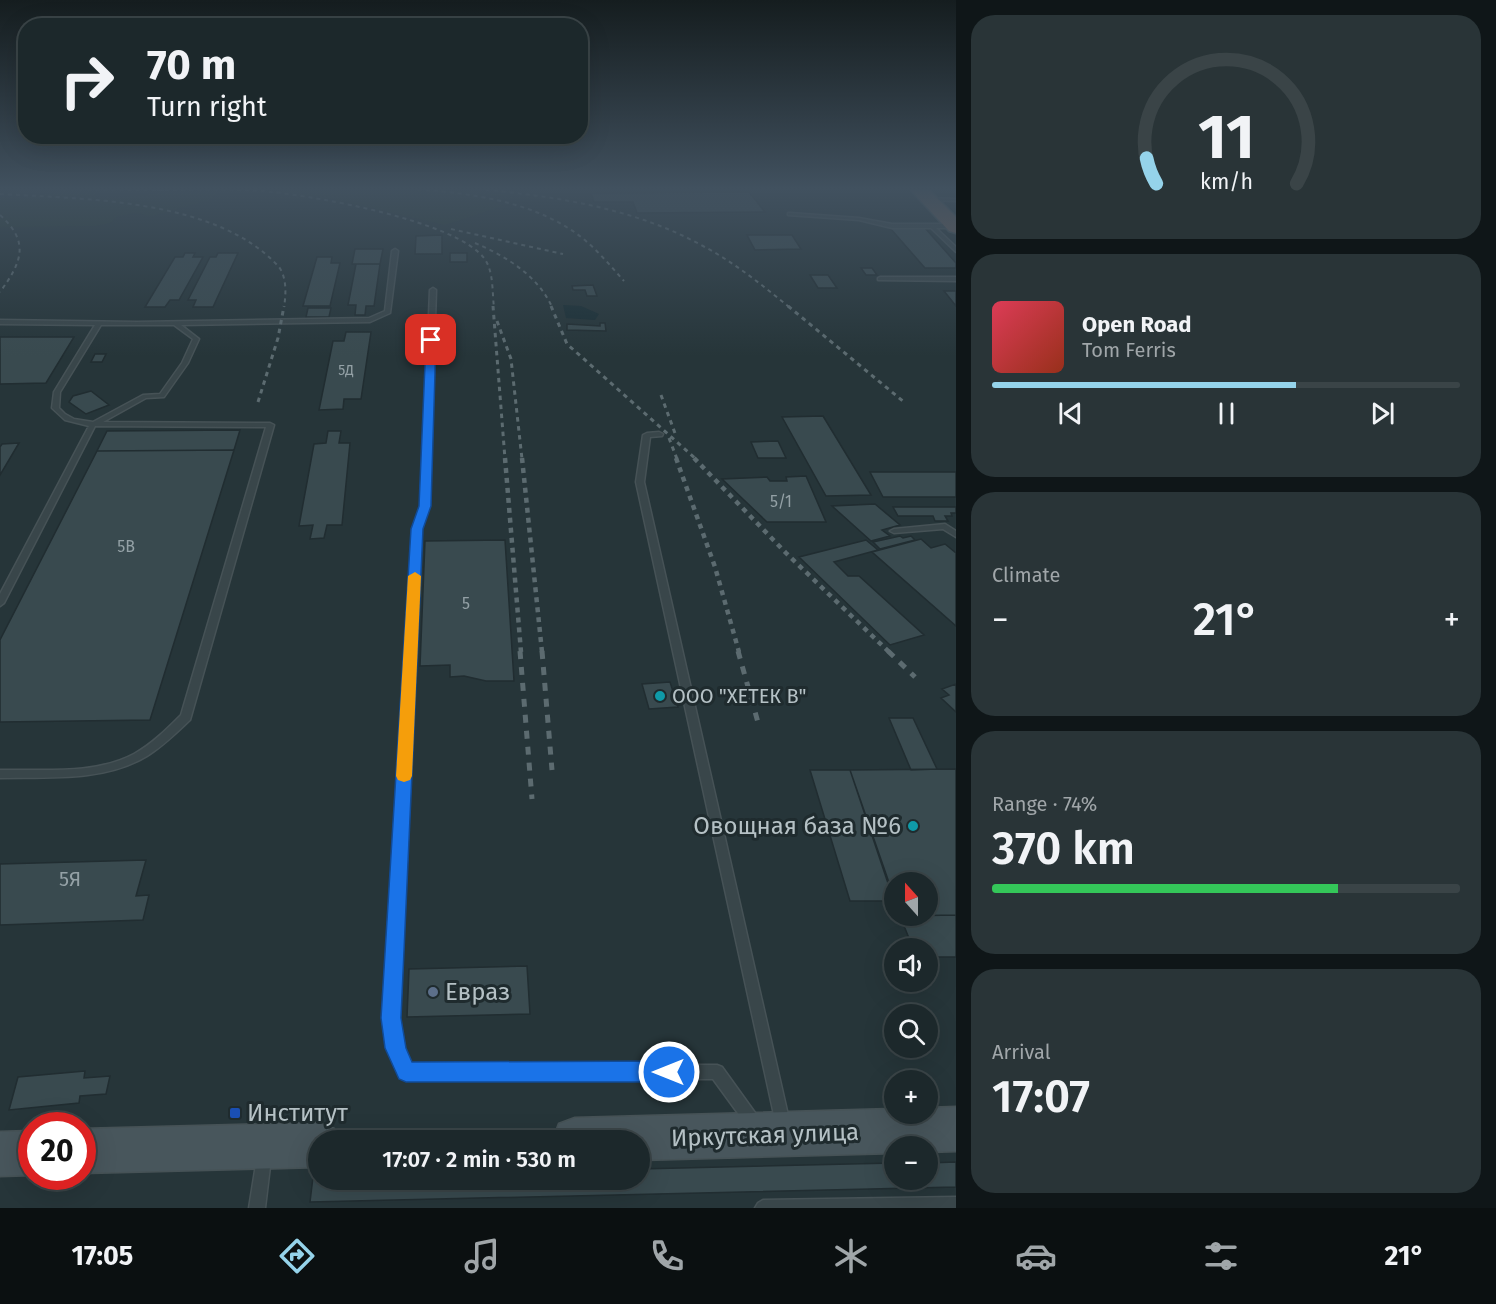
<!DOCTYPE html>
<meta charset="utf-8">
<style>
:root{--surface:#1c282b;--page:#293437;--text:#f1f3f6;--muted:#a0a6a9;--line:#3a4447;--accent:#95d3ea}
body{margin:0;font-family:"Fira Sans",sans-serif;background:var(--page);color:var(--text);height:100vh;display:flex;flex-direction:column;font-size:22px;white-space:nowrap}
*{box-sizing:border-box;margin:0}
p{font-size:20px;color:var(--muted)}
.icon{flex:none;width:33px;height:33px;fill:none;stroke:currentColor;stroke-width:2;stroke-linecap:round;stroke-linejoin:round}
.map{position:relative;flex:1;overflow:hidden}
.sheet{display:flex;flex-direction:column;gap:15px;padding:15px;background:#0f1618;width:540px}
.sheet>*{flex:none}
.top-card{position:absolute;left:18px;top:18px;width:570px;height:126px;border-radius:24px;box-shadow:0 6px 24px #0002,0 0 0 2px var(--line);background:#1c282b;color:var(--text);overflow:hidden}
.needle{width:39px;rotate:339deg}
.buttons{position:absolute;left:884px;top:872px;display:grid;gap:12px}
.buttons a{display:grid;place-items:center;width:54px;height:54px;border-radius:50%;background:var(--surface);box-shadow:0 6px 24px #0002,0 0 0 2px var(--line);font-size:30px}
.speed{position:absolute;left:18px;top:1112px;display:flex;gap:12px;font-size:30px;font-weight:700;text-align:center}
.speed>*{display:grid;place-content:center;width:78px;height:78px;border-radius:50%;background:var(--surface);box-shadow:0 6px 24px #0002,0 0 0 2px var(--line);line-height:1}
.speed .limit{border:9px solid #d22;background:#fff;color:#111}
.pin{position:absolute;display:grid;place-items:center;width:51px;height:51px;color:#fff;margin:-26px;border-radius:12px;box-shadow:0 3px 9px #0006}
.me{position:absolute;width:66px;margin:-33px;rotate:270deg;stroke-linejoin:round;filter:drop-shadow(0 0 4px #0008)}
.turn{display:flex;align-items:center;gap:21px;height:126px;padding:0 30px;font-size:27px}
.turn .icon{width:78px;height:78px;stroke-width:2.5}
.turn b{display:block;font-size:42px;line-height:51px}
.big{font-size:45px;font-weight:600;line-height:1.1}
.sheet .tile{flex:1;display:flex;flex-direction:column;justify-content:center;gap:9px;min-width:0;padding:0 21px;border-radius:24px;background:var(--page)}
.sheet .dial{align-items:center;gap:0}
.dial svg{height:156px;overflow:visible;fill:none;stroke:var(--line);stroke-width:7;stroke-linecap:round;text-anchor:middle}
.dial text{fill:var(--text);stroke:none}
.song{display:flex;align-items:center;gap:18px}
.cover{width:72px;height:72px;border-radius:9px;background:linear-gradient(135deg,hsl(350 70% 55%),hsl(10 70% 35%))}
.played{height:6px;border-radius:3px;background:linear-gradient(90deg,var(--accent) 65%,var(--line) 65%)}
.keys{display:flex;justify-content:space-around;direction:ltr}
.heat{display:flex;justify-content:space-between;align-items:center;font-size:33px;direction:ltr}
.charge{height:9px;border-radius:4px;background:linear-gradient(90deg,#34c759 74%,var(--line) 0)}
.trip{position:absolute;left:308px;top:1130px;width:342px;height:60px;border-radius:30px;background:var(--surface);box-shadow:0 6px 24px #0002,0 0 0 2px var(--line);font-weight:600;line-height:60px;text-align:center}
.menu{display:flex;height:96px;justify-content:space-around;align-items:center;background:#0b1011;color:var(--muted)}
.menu .icon{width:42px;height:42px}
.menu .selected{color:var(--accent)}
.menu b{font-size:27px;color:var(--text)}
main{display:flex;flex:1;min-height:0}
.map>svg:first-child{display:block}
.green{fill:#283a36}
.water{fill:#1b2f35}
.building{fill:#394a4f;stroke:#212d31;stroke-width:1.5}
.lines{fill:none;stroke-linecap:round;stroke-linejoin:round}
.lane-casing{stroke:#465256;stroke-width:3}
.secondary-casing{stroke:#465256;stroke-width:3}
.highway-casing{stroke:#455155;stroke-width:3}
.lane{fill:#39464a;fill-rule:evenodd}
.secondary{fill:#48565c;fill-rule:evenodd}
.highway{fill:#6f5e58;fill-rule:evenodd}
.rail-far3{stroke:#5c6b70;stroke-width:2;stroke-dasharray:4 4;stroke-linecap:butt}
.rail-far2{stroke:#5c6b70;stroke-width:3;stroke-dasharray:4.5 4.5;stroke-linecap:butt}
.rail-far1{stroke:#5c6b70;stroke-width:4.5;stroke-dasharray:5 5;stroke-linecap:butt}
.rail{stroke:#5c6b70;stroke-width:5;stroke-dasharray:8 8;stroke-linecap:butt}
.route{fill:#1a73e8;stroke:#114b97;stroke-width:1.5}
.slow{fill:#f59e0b}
.culture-dot{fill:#0f9aa8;stroke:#1f2b2e;stroke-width:2}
.service-dot{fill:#5c6f8a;stroke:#1f2b2e;stroke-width:2}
.transit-dot{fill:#1a4fb4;stroke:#1f2b2e;stroke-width:2}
.labels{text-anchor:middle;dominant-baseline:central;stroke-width:6;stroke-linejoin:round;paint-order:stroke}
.far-number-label{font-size:14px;fill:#94a1a6}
.number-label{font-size:16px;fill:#94a1a6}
.poi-label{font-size:20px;fill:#b5c1c5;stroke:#1f2b2e;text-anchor:start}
.near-number-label{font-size:20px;fill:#94a1a6}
.near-poi-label{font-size:24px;fill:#b5c1c5;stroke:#1f2b2e;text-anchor:start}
.near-street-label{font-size:24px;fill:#b5c1c5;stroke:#1f2b2e}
</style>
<main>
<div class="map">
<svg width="956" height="1208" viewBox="0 0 956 1208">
<rect width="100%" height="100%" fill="#263539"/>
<!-- green -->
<path class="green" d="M433,187L510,195V197L478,194L503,206L445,225L337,200L273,191L275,188Z
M95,192L96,197L108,199L166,192L218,193L209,200L152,216L135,213L118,216L110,223L96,226L0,227V198L12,200L50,193Z"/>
<!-- water -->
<path class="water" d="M563,305L581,306L599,314L595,320L566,318Z"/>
<!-- building -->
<path class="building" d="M749,192L765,212L637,213L633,202H594L591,193Z
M890,228H925L956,263V268H925Z
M442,235V254H415L416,236Z
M747,235H792L801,249L755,250Z
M355,249H383L380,264H352Z
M185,253H195L193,257H203L179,300H170L165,307H145L175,257H183Z
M218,253H238L213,307H193L196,300H188L210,257H216Z
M450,253H467V262H450Z
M317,257H332L331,263H340L330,306H303Z
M356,264H380L374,306H366L365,315H355L356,305H348Z
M861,268H872L877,275H866Z
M810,275H828L837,288H818Z
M593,285L597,296H587L585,290H573L572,286Z
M944,291H956V306Z
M308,308H331L329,317H306Z
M600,323H605L606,331L567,330V324L600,326Z
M346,332H371L361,399H344L343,409L319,410L333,341H344Z
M0,337H74L46,383L0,384Z
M95,354H106L102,362H91Z
M91,391L109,405L86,414L69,402L73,396Z
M823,416L871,495L826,496L782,417Z
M240,430L234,450L97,451L107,431Z
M328,431H341L339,443H350L342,525H327L324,538L310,539L313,525L299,526L314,444L326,443Z
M778,441L786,458H758L751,442Z
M19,443L0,475V447L2,444Z
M234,450L150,720L0,722V640L97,451Z
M870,472H956V497H883Z
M806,476L826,522H767L722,479L767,477L770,481H787L786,477Z
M875,504L900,525L882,530L890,536L871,541L832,506Z
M893,507H956V513H951L952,516H945L948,521H935L933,516H898Z
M900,536L903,538L911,536L915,540L880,549L873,542Z
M921,539L931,548L945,544L956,553V626L872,552Z
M505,540L514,681H486L464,676L450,677V665L420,666L425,541Z
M866,540L878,550L834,562L848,576H859L924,635L890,645L799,557Z
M670,682L678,707L649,709L642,684Z
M956,684V712L941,698L949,695L942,689Z
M889,718H913L937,769L911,770Z
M956,769V915L900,916L927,915V882H894V897L850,770Z
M810,770H850L894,901H850Z
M146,860L136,896L149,895L143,920L0,925V864Z
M956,915V957H927V948H913L900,916Z
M527,966L530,1014L407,1017L409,969Z
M85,1071L84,1078L110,1076L106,1094L80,1096L79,1103L9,1110L18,1077Z
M956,1162V1187L310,1202L313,1177H318V1179H639V1169L894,1163V1179H927V1163Z"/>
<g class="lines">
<defs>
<path id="lane" d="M929,198L956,199V201L927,200V199Z
M790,213L859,218L892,224H955V228H936L956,247V252L931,228H892L859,220L788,215V213Z
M395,249L398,251L390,313L370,322L181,325L199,339L188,363L164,397L146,398L103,422L270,423L274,425L190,720C176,733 163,746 147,756C104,782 48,777 0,778V770C43,769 95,775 134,754C152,744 167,729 181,715L266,427L95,426L4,603L0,606V594L89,426L65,420L52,408L54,392L95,325L0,324V320L137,322L369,318L385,311L392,251ZM101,325H174L193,339L182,363L160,394L143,395L93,422L74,419L65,414L59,408L60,392Z
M880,277H956V281L878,280V278Z
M433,288L436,290L429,506L421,529L398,1018L403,1048L410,1065H717L722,1067L758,1117L760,1122L758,1127L753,1129L748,1127L713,1079H406L401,1077L389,1048L384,1018L413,529L421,506L430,290Z
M659,432L663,434L662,436L650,437L644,482L790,1124L788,1129L783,1131L778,1129L776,1124L636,482L643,435L647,433Z
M945,524L956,531V537L943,529L894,533L890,531L894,529Z
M264,1151L269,1153L271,1158L265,1208H249L257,1158L259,1153Z
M956,1197V1208H755L758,1203L763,1200Z"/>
<path id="secondary" d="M956,1107V1151L927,1152V1146H894V1153L639,1160V1140H553L559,1124L575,1118L894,1109V1113H927V1108Z
M318,1123L334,1129L338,1140H318V1167L82,1173V1129Z
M32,1131V1175L0,1176V1132Z"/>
<path id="highway" d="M908,187H926L956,217V233L949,231Z"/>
</defs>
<!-- lane casing -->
<use href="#lane" class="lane-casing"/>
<!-- secondary casing -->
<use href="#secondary" class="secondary-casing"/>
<!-- highway casing -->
<use href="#highway" class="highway-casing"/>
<!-- lane -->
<use href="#lane" class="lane"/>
<!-- secondary -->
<use href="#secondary" class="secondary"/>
<!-- highway -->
<use href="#highway" class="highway"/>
<!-- rail-far3 -->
<path class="rail-far3" d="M386,187C445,191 516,195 568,228C590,241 607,262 624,281
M454,187C539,194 627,204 703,246C735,263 762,285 789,307
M48,189L165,190
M157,190C195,190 234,188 272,192C319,197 455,221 484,258C494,271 492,293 494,307
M0,194C86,199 218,199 279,267C287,278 286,295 284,307
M0,215C30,242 22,262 0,292
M451,229L563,254
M475,243C506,256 538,276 552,307"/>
<!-- rail-far2 -->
<path class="rail-far2" d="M493,306L505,459
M551,306L567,344L696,459
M788,306L904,402
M497,321L511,359L522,459
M661,395L676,436
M258,402L278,338L284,306
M669,438L677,459"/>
<!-- rail-far1 -->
<path class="rail-far1" d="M505,458L521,652
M522,458L542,652
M676,458L715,567L739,652
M694,458L786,553L889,652"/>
<!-- rail -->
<path class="rail" d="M520,651L532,799
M542,651L552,770
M738,651L759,726
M888,651L915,677"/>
</g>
<!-- sky -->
<linearGradient id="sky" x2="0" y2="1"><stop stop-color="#151d1f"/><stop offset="0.53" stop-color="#41515f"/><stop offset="1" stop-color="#41515f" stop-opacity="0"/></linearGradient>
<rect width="956" height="356" fill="url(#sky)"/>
<!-- route -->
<path class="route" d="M431,337L436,340L431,506L423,529L401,1018L406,1048L412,1062L669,1061L677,1064L680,1072L677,1079L669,1082H406L399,1079L385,1048L381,1018L411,529L419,506L426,340Z"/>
<!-- slow -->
<path class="slow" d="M415,572L421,576L412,776L410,780L404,782L398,780L396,776L408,576Z"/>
<!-- markers -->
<g class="culture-dot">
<circle cx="660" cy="696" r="6"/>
<circle cx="913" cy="826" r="6"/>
</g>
<circle class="service-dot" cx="433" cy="992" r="6"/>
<rect class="transit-dot" x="229" y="1107" width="12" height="12" rx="3"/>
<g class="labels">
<!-- far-number labels -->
<g class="far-number-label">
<text x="346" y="370">5Д</text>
</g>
<!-- number labels -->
<g class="number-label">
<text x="781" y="501">5/1</text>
<text x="126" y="546">5В</text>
<text x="466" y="603">5</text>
</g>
<!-- poi labels -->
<g class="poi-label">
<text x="672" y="696">ООО "ХЕТЕК В"</text>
</g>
<!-- near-number labels -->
<g class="near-number-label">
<text x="70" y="879">5Я</text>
</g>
<!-- near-poi labels -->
<g class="near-poi-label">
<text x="901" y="826" text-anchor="end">Овощная база №6</text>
<text x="445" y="992">Евраз</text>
<text x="247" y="1113">Институт</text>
</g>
<!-- near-street labels -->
<g class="near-street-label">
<text transform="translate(765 1135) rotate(-2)">Иркутская улица</text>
</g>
</g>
</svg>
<div class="buttons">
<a><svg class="needle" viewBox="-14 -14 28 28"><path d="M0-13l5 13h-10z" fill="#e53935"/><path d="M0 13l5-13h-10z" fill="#a0a6a9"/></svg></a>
<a><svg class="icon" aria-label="sound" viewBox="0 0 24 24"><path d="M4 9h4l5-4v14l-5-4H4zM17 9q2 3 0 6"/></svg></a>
<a><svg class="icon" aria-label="search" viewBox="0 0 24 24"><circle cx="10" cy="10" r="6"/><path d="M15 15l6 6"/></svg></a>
<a>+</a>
<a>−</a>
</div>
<div class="speed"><div class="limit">20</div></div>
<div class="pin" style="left:431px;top:340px;background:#d93025"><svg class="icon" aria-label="arrive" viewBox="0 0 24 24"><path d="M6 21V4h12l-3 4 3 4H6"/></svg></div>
<svg class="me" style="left:669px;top:1072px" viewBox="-20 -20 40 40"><circle r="17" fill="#1a73e8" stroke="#fff" stroke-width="3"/><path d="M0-11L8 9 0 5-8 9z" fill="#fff"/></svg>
<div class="trip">17:07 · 2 min · 530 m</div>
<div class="top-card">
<div class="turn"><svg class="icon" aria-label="right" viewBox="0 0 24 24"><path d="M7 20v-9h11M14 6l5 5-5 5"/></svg><div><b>70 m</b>Turn right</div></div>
</div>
</div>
<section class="sheet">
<div class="tile dial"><svg viewBox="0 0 100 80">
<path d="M14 69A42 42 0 1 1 86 69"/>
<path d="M14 69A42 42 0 0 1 9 56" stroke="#95d3ea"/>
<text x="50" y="56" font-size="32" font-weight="700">11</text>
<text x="50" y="72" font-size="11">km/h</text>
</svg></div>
<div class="tile">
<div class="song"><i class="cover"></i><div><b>Open Road</b><p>Tom Ferris</p></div></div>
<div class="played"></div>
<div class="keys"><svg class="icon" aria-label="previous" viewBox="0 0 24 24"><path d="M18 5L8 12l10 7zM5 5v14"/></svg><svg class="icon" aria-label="pause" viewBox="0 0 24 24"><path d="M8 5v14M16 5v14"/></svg><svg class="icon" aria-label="next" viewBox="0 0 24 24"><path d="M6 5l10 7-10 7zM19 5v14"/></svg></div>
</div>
<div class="tile"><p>Climate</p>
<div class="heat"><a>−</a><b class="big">21°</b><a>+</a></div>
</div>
<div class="tile"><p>Range · 74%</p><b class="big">370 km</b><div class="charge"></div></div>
<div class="tile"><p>Arrival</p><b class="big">17:07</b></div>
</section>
</main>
<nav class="menu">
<b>17:05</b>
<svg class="icon selected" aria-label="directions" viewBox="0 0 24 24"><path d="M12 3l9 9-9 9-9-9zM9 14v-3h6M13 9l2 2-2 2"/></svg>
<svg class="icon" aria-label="music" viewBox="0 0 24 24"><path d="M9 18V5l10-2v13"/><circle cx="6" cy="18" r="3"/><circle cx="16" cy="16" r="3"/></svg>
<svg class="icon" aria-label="phone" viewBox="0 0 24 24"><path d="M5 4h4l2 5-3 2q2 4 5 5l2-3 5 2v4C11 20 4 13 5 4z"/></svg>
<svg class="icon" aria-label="climate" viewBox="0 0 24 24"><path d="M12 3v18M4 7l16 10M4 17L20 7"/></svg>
<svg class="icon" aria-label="car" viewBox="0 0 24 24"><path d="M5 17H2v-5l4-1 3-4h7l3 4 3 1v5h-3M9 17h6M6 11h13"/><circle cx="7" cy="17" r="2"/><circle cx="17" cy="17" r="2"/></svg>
<svg class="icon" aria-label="filters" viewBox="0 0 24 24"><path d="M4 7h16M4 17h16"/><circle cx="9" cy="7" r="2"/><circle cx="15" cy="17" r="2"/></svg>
<b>21°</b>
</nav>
